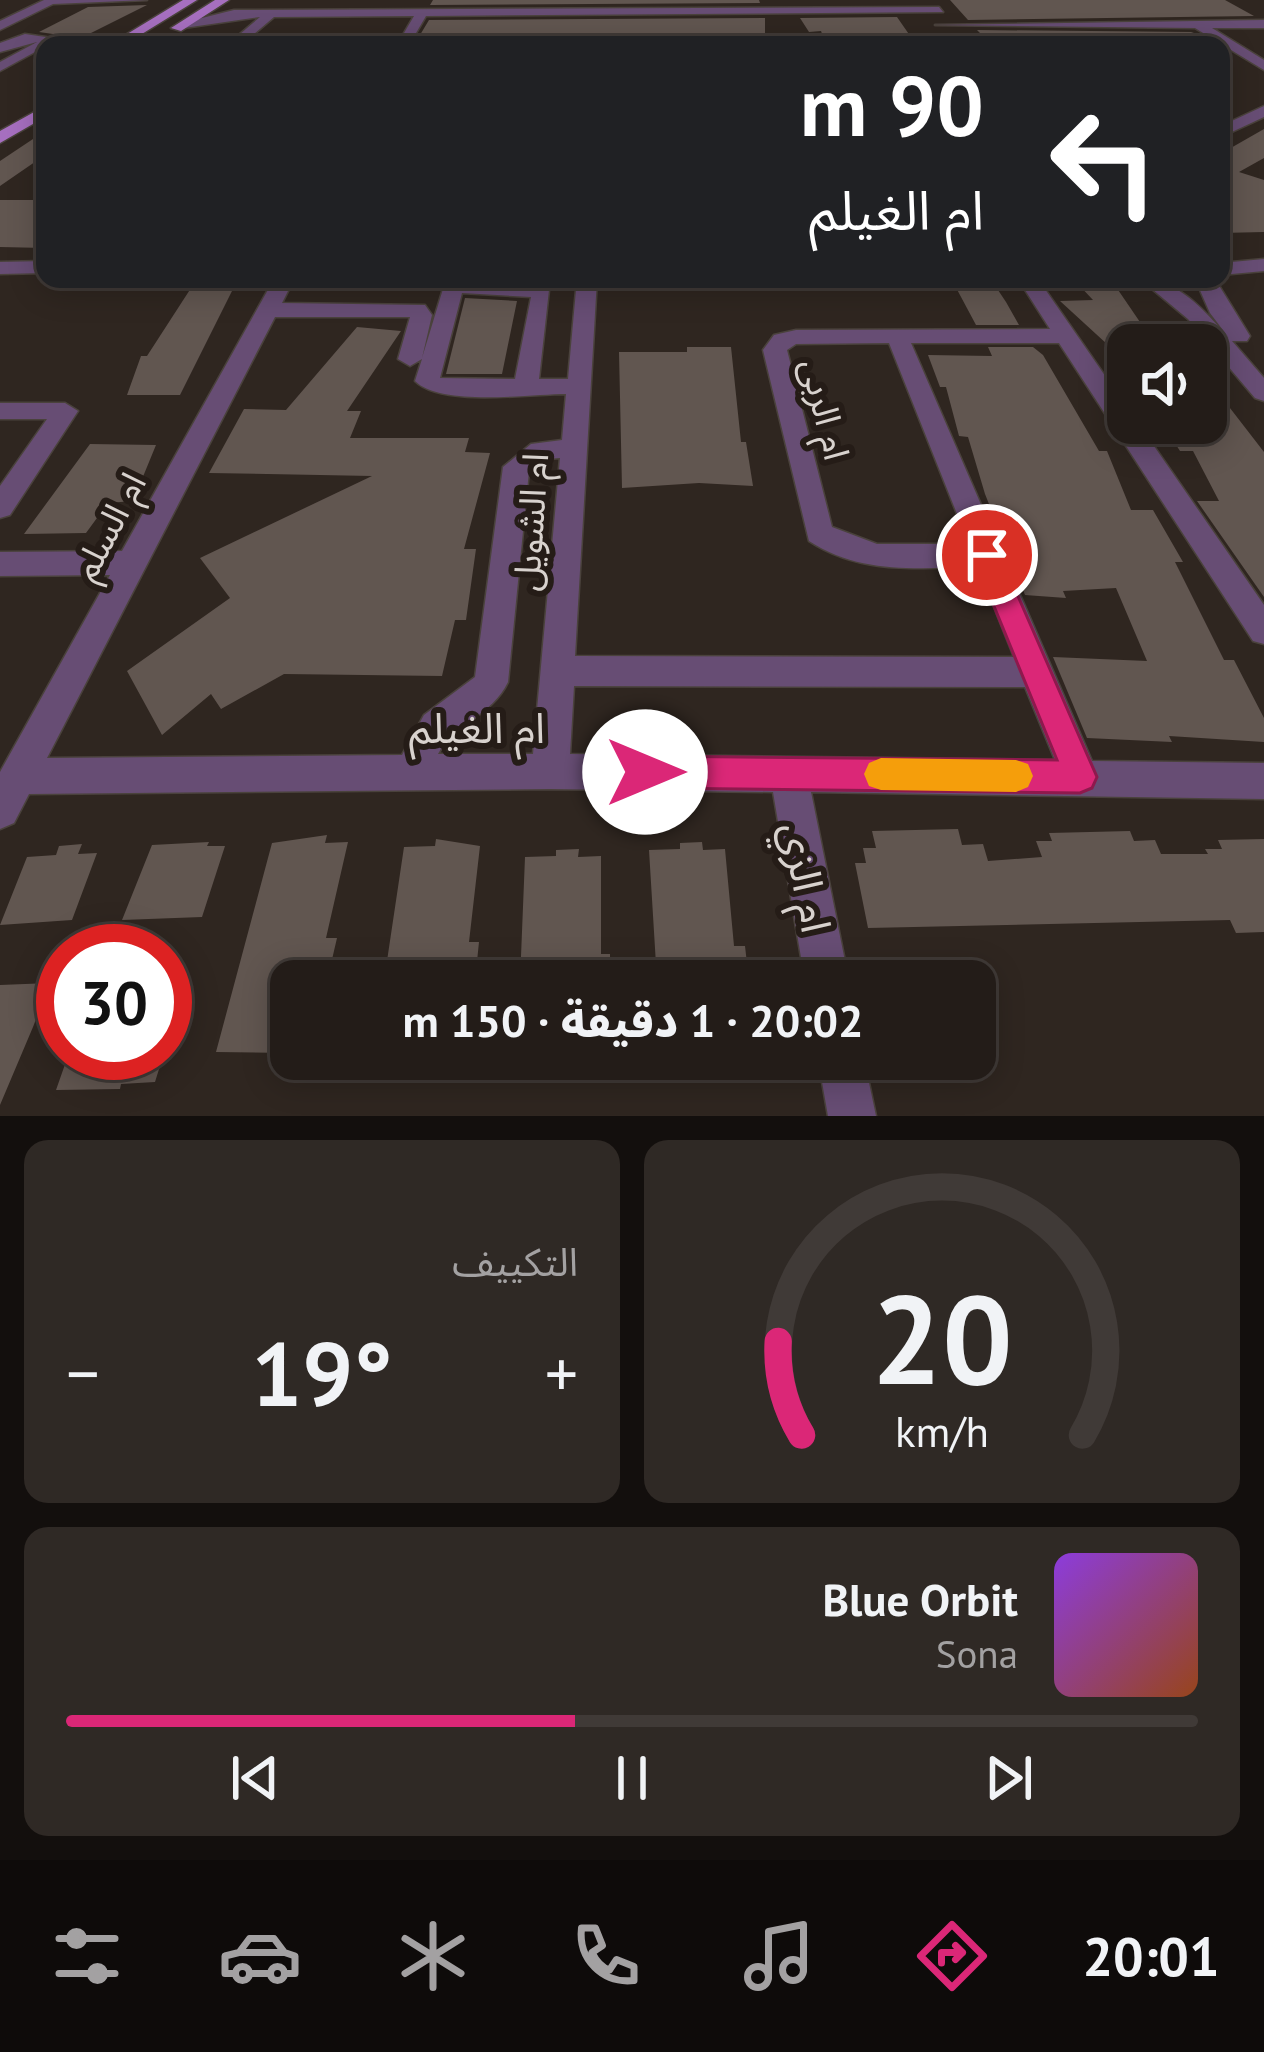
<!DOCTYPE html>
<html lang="ar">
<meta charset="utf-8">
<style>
:root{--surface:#231c18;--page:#2f2925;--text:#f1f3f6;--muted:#a3a1a2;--line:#403a37;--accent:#db2777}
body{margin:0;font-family:"PT Sans","Noto Sans Arabic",sans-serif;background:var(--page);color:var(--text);direction:rtl;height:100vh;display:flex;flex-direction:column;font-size:45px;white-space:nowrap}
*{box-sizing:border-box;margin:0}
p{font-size:39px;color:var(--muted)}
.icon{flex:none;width:66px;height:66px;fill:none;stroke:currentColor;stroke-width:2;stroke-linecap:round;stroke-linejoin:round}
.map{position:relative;height:1116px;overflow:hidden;direction:ltr}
.panel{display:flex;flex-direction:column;gap:24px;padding:24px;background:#130f0d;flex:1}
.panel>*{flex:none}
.top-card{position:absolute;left:36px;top:36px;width:1194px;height:252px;border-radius:24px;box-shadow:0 6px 30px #0003,0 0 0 3px var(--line);direction:rtl;background:#202124;color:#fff;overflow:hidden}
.controls{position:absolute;left:1107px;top:324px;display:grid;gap:24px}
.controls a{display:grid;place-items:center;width:120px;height:120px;border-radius:24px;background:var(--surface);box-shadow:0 6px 30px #0003,0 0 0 3px var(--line);font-size:60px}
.speed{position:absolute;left:36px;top:924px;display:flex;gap:24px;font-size:60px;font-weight:700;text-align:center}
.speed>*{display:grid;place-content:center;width:156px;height:156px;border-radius:50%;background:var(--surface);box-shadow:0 6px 30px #0003,0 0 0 3px var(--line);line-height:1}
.speed .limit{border:18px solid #d22;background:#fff;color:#111}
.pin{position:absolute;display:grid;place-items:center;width:102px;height:102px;color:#fff;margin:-51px;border:6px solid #fff;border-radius:50%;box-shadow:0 3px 12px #0007}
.me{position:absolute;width:132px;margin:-66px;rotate:90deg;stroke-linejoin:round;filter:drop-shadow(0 0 9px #0008)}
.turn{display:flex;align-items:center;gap:42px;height:252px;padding:0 48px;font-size:54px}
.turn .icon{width:156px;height:156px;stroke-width:2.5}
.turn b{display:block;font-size:84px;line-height:102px}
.big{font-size:90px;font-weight:800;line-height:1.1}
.panel .widget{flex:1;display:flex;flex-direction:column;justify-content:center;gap:18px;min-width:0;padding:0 42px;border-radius:24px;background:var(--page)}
.panel .dial{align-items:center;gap:0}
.dial svg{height:312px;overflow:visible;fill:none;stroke:var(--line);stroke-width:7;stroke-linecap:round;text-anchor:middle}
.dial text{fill:var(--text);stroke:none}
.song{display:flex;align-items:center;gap:36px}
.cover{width:144px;height:144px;border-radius:18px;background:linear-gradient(135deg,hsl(270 70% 55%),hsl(20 70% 35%))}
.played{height:12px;border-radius:6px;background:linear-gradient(90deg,var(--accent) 45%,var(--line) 45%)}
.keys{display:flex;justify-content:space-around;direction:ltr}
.heat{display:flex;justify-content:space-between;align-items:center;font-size:66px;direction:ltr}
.panel .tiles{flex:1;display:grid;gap:24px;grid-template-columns:1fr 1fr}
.widget:last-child{grid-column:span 2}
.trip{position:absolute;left:270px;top:960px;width:726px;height:120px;border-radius:24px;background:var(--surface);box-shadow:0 6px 30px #0003,0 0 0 3px var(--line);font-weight:800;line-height:120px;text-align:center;direction:rtl}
.dock{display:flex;height:192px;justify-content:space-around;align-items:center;background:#0e0b0a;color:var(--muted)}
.dock .icon{width:84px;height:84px}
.dock .on{color:var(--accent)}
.dock b{font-size:54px;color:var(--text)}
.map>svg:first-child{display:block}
.building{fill:#615650}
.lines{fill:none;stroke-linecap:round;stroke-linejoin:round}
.minor-casing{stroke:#4a423c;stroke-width:3}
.major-casing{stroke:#4a423c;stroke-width:3}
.minor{fill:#674d74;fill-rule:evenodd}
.major{fill:#a66fbf;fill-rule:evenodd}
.route{fill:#db2777;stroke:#8e194d;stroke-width:3}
.slow{fill:#f59e0b}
.labels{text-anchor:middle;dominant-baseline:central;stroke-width:12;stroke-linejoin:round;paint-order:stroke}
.street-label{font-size:36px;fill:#d8d2ce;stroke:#251c17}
.near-street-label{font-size:42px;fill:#d8d2ce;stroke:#251c17}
</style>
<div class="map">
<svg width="1264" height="1116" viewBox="0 0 1264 1116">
<rect width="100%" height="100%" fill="#2f2620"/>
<!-- building -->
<path class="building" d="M433,0H759L760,3L430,5Z
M950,0H1225L1254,16L968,20Z
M147,5L67,45H57L63,40L60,35L39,32L88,7Z
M897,17L913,40L825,42L821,31L809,32L800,18Z
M765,18V33L509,34L503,40H483L481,45H414L429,20Z
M977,30L1194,32L1188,34L1204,45H1026L989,42Z
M1264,129V158L1239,172L1264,180V232L1221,233V160L1228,156L1222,153Z
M45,131V155L0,186V161Z
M0,200H45V248L0,247Z
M992,281L1006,302L1019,325H976L953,282Z
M1112,281L1142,325L1165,326L1180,345H1108L1060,301L1093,300L1076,282Z
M234,287L180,395H127L141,356H147L191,288Z
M465,298L517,301L502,374H446Z
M357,327L401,331L347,411H361L350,438H469L465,452L490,453L464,549H476L466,620H455L442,676L284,674L221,709L211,694L162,735L127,671L230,598L200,558L372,476L209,473L244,409L286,410Z
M687,347H731L741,442H746L753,486L699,483L622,488L619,352H687Z
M988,347H1033L1043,355L1099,451H1107L1131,510H1153L1183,562H1175L1224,660H1234L1264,718V742L1169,736L1172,742L1087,738L1053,657L1147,661L1116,588L1063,591L1066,598L1025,595L985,494L968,437L959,436L946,387H940L928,355L992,356Z
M1206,377L1264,452V597L1197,501H1219L1193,451H1180L1162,423H1206Z
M90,444L156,445L133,501L108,503L86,533L24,534Z
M958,829L962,845L983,844L988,861L1042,857L1036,841H1052L1049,833L1130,831L1134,841L1155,840L1161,854H1208L1205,849H1222L1218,840L1264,839V932L1236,933L1230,920L868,928L855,863H866L863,848H876L872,831Z
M327,835L325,843L348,842L326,938H337L327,981H291L287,1053L216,1052L272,843Z
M436,839L480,846L469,942H479L475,981H384L404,847L435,846Z
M209,842L207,846H225L202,917L122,920L152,845Z
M702,842L703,850L725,849L734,946H745L749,981H657L649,850L680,849V843Z
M82,844L78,854L97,853L72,920L0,925L27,857L56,855L59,846Z
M579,849L578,857L601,856V954H610V981H520L525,857L556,856V850Z
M188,970L170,1031L165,1030V971Z
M50,983L33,1027L0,1105V985Z
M69,1053H164L155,1082L121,1084L120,1089L56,1090Z"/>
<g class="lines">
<defs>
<path id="minor" d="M44,0H147L53,4L0,30V21Z
M939,7L943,12L426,16L409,45H397L414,16L274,17L241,45H227L260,17L184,28L178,24L234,10Z
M1264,20V28H1212L1264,60V70L1195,28L935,25Z
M25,34L59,39L0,71V62L37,42L0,52V43Z
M509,38H795L801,42L505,45Z
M1264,106V117L1221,137V126Z
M1264,259V271L1221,275V263Z
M45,261V273L0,274V262Z
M274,279H294L282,303L425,305L432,315L422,358L446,279L524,282L549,290L539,379H568L577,279H597L575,656L1014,657L978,567C918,568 861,575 809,541L763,350L774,335L796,330L1050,329L1018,279H1038L1128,409V423H1138L1264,605V644L1253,641L1059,343H911L1092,761L1264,763V799L811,792L849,981H805L773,792L550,789L29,794L14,823L0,829V772L110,575L0,576V552L122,551ZM462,293L531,297L515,379L440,378ZM275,317H410L398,359L410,366L422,359L415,381C441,407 529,394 566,394L562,440L531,444L503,467L475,677L424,715L402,755L47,758ZM889,343L969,544H877L832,527L787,350L796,344ZM560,458L533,754H438C454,723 492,716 508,682L529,471L546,459ZM574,686L1025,687L1055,760L570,754Z
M1140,279C1178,279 1204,310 1229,338L1210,313L1195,279H1215L1250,336L1247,341H1232L1264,378V401L1255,398L1188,319Z
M0,403H65L78,411L10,515L0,518V486L47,419H0Z
M818,1059H864L876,1116H828Z"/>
<path id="major" d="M183,0H197L124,45H109Z
M215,0H229L181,31L171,28Z
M45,106V117L0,143V131Z"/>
</defs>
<!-- minor casing -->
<use href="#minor" class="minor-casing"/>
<!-- major casing -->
<use href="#major" class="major-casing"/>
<!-- minor -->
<use href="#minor" class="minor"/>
<!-- major -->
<use href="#major" class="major"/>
</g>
<!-- route -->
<path class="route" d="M987,545L1000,555L1097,777L1092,788L1080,793L645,788L633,783L628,772L633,761L645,756L1057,760L973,555Z"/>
<!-- slow -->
<path class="slow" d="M881,758L1016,760L1028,764L1033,776L1028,787L1016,792L881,790L869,786L864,774L869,763Z"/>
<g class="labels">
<!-- street labels -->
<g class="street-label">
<text transform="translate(826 409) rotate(76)">ام الربى</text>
<text transform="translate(530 522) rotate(-86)">ام الشويل</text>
<text transform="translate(108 526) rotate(-62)">ام السلم</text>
</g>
<!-- near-street labels -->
<g class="near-street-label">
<text x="477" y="727">ام الغيلم</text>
<text transform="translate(807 877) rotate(79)">ام الزي</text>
</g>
</g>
</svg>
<div class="controls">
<a><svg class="icon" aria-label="sound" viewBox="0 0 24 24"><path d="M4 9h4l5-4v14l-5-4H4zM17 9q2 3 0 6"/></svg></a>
</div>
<div class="speed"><div class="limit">30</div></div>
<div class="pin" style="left:987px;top:555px;background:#d93025"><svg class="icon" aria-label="arrive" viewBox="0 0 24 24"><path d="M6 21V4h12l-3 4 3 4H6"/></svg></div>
<svg class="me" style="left:645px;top:772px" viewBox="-20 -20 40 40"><circle r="19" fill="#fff"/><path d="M0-13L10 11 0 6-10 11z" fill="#db2777"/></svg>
<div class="trip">20:02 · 1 دقيقة · 150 m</div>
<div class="top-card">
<div class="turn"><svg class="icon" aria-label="left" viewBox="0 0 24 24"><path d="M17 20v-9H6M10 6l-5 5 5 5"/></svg><div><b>90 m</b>ام الغيلم</div></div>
</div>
</div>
<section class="panel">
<div class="tiles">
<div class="widget dial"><svg viewBox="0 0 100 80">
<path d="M14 69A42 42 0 1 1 86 69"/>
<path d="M14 69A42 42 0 0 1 8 45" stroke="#db2777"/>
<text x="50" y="56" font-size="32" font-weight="700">20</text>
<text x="50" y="72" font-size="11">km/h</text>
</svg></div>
<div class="widget"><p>التكييف</p>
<div class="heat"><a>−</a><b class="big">19°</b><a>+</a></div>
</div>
<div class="widget">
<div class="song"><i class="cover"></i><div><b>Blue Orbit</b><p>Sona</p></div></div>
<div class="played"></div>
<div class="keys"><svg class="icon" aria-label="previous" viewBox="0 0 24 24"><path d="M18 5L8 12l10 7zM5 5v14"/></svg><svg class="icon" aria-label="pause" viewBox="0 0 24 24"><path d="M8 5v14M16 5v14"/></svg><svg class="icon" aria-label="next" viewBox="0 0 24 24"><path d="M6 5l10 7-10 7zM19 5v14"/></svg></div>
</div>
</div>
</section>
<nav class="dock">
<b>20:01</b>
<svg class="icon on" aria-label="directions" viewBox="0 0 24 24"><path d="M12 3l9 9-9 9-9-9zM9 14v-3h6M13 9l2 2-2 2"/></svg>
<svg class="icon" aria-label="music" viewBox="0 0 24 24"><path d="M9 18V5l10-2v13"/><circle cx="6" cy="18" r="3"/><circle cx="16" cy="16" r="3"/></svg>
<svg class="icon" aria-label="phone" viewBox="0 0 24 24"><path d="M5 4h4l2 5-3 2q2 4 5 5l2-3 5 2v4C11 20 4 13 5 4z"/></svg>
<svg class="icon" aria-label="climate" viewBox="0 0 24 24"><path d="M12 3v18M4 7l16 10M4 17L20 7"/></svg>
<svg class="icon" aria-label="car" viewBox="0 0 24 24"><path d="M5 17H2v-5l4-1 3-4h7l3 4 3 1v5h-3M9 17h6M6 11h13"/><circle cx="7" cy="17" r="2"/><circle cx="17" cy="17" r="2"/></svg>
<svg class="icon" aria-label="filters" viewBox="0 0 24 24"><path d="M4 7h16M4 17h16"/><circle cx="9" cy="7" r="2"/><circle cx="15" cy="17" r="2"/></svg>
</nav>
